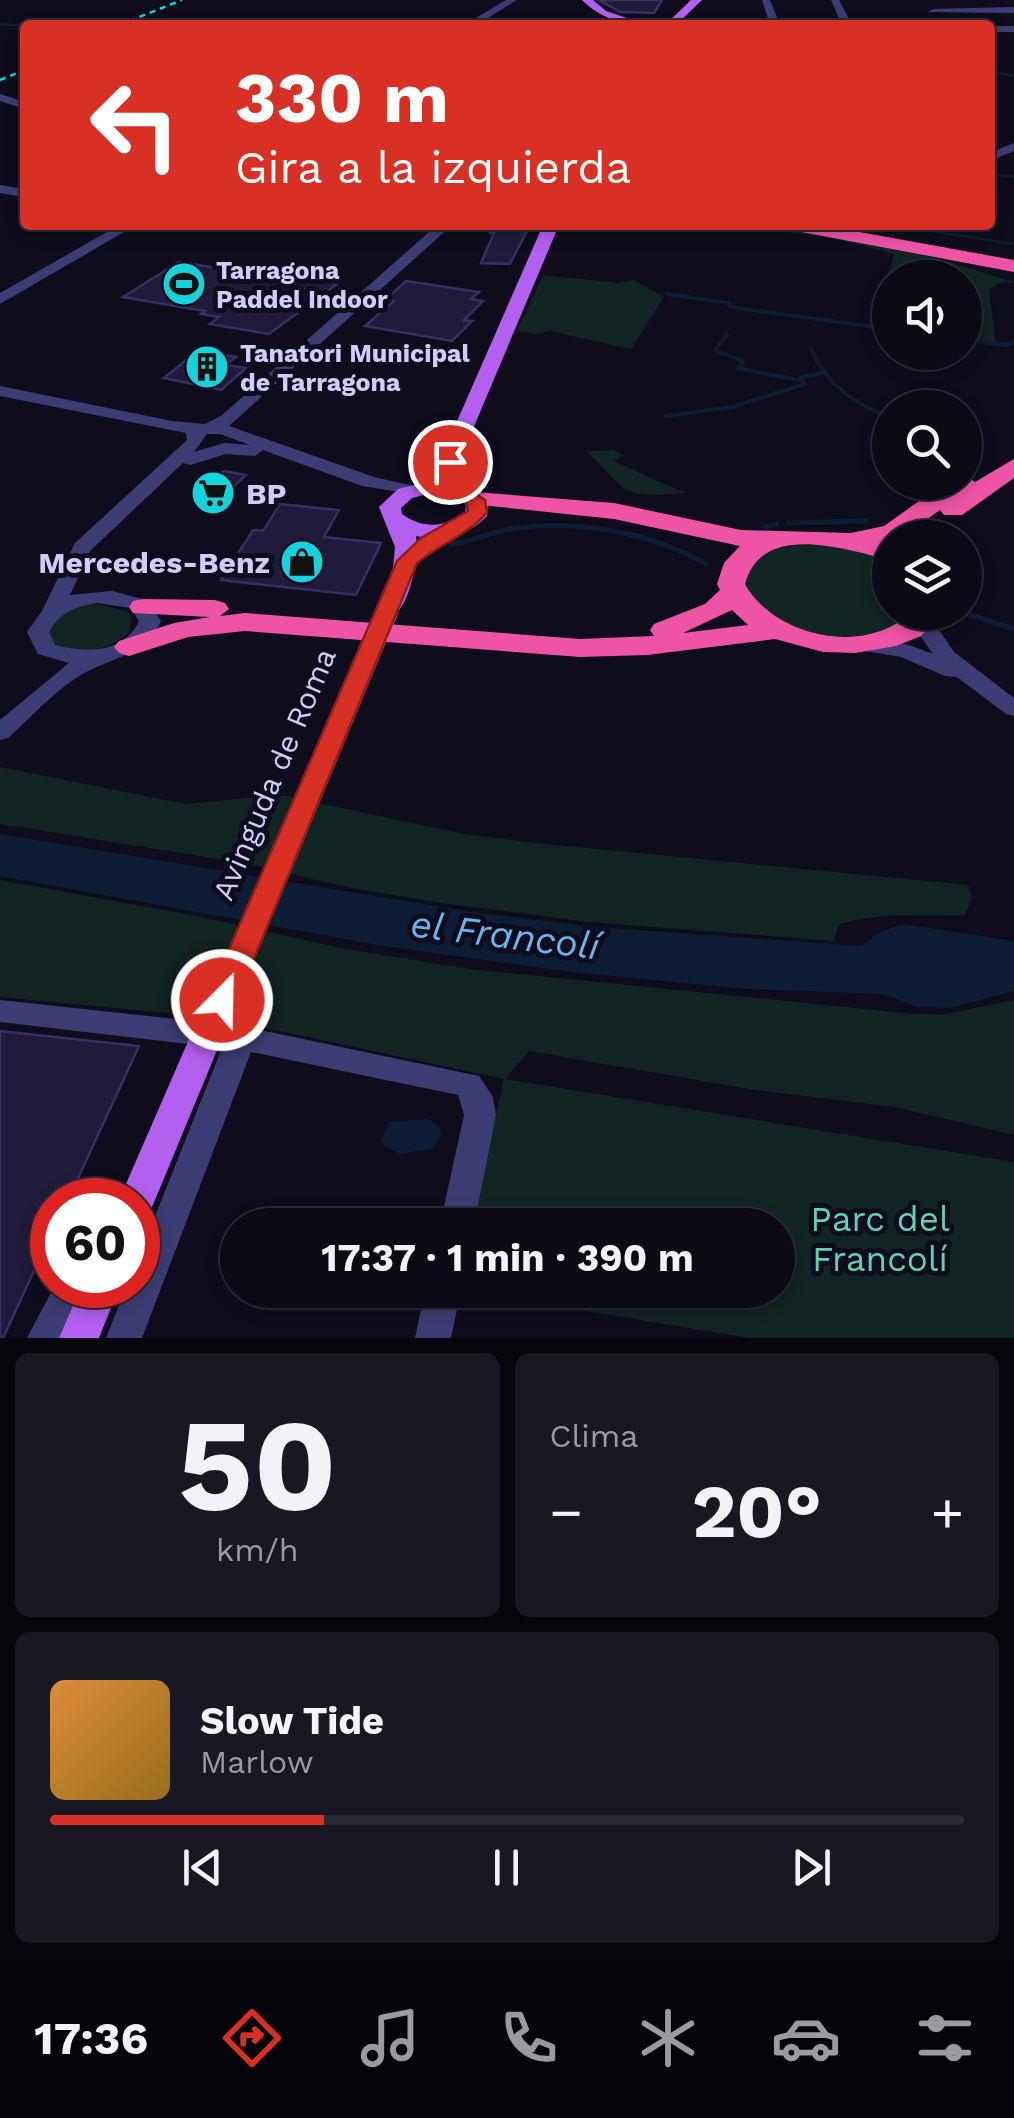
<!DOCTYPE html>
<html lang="es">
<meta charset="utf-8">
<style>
:root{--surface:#0b0a15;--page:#191822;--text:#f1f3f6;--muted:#9a9aa0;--line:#2b2b34;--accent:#d93025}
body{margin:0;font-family:"Work Sans",sans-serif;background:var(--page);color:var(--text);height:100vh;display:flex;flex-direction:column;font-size:38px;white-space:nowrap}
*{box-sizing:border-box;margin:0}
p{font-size:32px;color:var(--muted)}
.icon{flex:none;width:55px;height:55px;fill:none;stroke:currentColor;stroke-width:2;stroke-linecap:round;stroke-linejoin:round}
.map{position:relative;height:1338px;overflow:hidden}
.side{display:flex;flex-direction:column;gap:15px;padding:15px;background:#06060c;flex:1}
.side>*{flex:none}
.banner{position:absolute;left:20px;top:20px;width:975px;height:210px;border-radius:10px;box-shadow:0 5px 15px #0003,0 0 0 2px var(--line);background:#d93025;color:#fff;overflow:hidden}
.controls{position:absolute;left:872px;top:260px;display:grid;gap:20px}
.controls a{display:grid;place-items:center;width:110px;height:110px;border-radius:50%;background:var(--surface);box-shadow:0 5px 15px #0003,0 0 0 2px var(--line);font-size:50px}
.speed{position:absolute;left:30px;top:1178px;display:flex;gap:20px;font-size:50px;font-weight:700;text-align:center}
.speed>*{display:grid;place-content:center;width:130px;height:130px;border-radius:50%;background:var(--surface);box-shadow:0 5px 15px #0003,0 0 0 2px var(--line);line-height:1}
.speed .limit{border:15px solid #d22;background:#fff;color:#111}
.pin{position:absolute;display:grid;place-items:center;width:85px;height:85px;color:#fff;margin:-42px;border:5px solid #fff;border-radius:50%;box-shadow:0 2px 10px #0007}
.me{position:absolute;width:110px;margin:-55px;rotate:23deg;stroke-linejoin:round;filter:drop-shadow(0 0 8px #0008)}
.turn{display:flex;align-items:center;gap:35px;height:210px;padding:0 50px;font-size:45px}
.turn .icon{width:130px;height:130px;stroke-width:2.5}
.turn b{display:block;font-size:70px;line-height:85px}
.big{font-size:75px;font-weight:700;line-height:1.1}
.side .tile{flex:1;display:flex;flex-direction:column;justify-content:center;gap:15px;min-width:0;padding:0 35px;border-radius:15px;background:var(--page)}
.side .dial{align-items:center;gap:0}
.dial b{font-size:130px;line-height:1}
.song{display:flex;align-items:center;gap:30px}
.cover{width:120px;height:120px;border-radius:15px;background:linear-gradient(135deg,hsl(30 70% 55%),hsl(40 70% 35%))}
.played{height:10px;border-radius:5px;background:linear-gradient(90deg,var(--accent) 30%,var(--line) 30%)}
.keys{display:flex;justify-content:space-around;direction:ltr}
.heat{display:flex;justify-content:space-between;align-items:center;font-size:55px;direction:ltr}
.side .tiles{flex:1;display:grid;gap:15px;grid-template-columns:1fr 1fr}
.tile:last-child{grid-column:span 2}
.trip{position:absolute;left:220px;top:1208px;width:575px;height:100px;border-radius:50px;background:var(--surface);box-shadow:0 5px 15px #0003,0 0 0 2px var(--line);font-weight:700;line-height:100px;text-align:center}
.menu{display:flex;height:160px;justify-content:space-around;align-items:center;background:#040408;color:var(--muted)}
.menu .icon{width:70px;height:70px}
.menu .current{color:var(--accent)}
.menu b{font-size:45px;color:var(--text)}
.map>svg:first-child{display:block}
.green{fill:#112523}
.water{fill:#0d1d35}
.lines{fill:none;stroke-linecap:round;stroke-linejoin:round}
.stream-far2{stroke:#0d1d35;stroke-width:2.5}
.stream-far1{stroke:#0d1d35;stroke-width:4}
.stream{stroke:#0d1d35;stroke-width:5}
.building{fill:#201b3b;stroke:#383065;stroke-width:2.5}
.minor{fill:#3d3d76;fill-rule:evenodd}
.major{fill:#b35fef;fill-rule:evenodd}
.highway{fill:#ee54a5;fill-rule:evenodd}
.rail{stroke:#16d2dd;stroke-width:2.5;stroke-dasharray:6 5;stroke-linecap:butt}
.major-bridge{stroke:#b35fef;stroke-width:22}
.route{fill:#d93025;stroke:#8d1f18;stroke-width:2.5}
.labels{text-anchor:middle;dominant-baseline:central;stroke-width:10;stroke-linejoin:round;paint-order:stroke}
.far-poi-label{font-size:25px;font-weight:bold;fill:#d0cdfa;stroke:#0f0d1c;text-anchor:start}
.poi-label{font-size:30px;font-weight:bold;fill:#d0cdfa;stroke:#0f0d1c;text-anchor:start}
.street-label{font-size:30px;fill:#d0cdfa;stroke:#0f0d1c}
.near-park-label{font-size:35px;fill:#61d2b1;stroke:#0f0d1c}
.near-water-label{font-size:38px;font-style:italic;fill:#65b6f0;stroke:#0f0d1c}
</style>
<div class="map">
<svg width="1014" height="1338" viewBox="0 0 1014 1338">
<rect width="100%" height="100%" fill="#0f0d1c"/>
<!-- green -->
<path class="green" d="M742,225C832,225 928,255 1014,282L999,283L989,289L996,345L965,342V278H890V331L874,329L894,254L835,239Z
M543,275L619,283L634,280L664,297L631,349L550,331L537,334L517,331Z
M614,450L624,455L613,461L685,493C620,499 629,492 586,451Z
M829,543L890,560V612L915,613C883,648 789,642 758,606C753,601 750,592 746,585C749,545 798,544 829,543Z
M94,603L128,612L132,618L128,634C106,651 70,660 47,639L48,624L80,605Z
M0,767L185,804L281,795L464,834L535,843L968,885L972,898L965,915C921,918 882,910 838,925L834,941L589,922L441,903L351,888L244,863L0,824Z
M0,880L191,915L341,948L469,969L915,1014L941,1015L1014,1000V1135L895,1107L755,1090L529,1051L505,1079L1014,1162V1338H749L460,1290H778V1225H471L504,1079L186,1011L178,1014L0,997Z"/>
<!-- water -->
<path class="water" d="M0,834L473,912L597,927L861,946L880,932L903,924L1014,941V991L950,1008L917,1007L883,994L747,989L572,972L377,945L0,876Z
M428,1119L439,1126L442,1135L431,1149L399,1154L385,1146L382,1139L389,1122Z"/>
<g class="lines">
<!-- stream-far2 -->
<path class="stream-far2" d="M0,24L24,26
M990,72L1014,76
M990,174L1014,177
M891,225L1014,244"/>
<!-- stream-far1 -->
<path class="stream-far1" d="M667,294L729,303L730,307L890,329
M727,335L715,350L744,362L737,368L799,380
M965,340L1007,345L1014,341
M811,349C828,387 853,402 890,418
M666,416L732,407L805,384L800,378L821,373"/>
<!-- stream -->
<path class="stream" d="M965,452L974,456
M788,523L866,521
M765,527L777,524
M451,544C472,542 490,532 511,529C575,519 650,532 706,564
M962,612L1014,629"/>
</g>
<!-- building -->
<path class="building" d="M599,0H662L654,13L620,12Z
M491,225H530L510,264L481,263L494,233H490Z
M179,262L256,274L261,271L337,284L269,334L210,324L219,317L201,314L205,311L123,297Z
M406,281L479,292L471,299L483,301L464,320L472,321L452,341L365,326L394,301L385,300Z
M197,351L236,357L226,365L246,368L221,390L164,378Z
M224,471L246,475L220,499L198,494Z
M280,504L339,510L324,537L381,543L356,595L221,580L253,530L263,531Z
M0,1031L139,1046L68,1200H52V1232L3,1338H0Z"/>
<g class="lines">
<!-- minor -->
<path class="minor" d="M506,0H517L476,25H464Z
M762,0H770L780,25H770Z
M831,0H839L852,25H842Z
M1014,7V13L928,12L933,9Z
M990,26H1014V32H990Z
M0,94L25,102V109L0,101Z
M1014,143V151L990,161V153Z
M0,185L25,189V197L0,193Z
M119,225H136L0,304V293Z
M437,225H452L229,426L374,477L418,487V495L362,486L263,450L255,456L226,454L190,465L183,463L91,550L70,595L112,591L146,600L161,621C144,659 103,658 73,680C49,697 29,719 8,738L0,740V720L69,663L38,654L27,632L42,611L75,543L187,440L186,433L0,396V386L172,421L205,424L221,416ZM207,434H220L250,445L224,443L194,452ZM97,603L131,608L139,621C124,654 85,653 55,645L49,632C59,613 76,606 97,603Z
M922,616L930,617L954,652L1014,698V716L1006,714L957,677L945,676L901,657L853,649L850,644C868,629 913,646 933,654L911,622Z
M0,1000L241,1026L479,1076L493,1097L496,1115L474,1225H440L464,1115L458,1095L251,1052L142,1338H106L127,1285H138V1259L222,1048L0,1022Z
M55,1285H90L64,1338H27Z
M425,1290H461L451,1338H415Z"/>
<!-- major -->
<path class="major" d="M582,0H593L606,11L648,25C622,25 600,18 582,0Z
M691,0H702L676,25H665Z
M543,225H559L459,462L442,482L470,487L488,504L487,516C469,536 441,541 416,536C419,557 410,613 387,619L379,617L375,612L393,568L395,547L379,507L398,489L418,484L440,460ZM432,493L457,496L466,505L465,513C445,528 422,529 402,514L401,508L412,498Z
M374,635L386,642L155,1200L150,1211L138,1216V1200H119L362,642Z
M82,1285H120L99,1338H59Z"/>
<!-- highway -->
<path class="highway" d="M782,225H821L1014,260V272L791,230Z
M1014,459V478L962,515H944L940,510L901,538L885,541L890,543V560C844,549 762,521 745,584C774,637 866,657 911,612H942L921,636L896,646L855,653L823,652L775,639L647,655L580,657L245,631L188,637L129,656L119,653L114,647L119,641L174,623L210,617L133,613L129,607L133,601L143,599L215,600L225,603L229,609L220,616L245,613L580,639L654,636L650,630L654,624L705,604L720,590L717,584L724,563L740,546L614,519L471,504L462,501L458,496L462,491L614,503L741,530L851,533L884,526L946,482H965V475L975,482ZM732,610L748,625L683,633Z"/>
<!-- rail -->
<path class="rail" d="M119,25L182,0
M0,80L25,70"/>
<!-- major-bridge -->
<path class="major-bridge" d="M374,642L387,612"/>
</g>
<!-- route -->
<path class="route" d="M450,456L459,462L465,487L485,500L487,512C469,535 439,544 417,563L237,1000L232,1008L222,1011L211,1008L207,1000L397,561L421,538L468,511L466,503L447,490L440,462Z"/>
<!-- icons -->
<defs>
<symbol id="stadium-disc" viewBox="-11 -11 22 22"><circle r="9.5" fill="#16d2dd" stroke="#0f0d1c"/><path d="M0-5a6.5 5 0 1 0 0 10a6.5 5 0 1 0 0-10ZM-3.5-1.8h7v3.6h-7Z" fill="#111"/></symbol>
<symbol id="building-disc" viewBox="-11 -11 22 22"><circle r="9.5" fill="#16d2dd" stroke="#0f0d1c"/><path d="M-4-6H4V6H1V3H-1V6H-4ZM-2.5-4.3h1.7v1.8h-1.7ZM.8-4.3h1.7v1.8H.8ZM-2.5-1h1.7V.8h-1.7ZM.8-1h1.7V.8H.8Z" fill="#111"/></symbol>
<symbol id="supermarket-disc" viewBox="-11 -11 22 22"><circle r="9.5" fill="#16d2dd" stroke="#0f0d1c"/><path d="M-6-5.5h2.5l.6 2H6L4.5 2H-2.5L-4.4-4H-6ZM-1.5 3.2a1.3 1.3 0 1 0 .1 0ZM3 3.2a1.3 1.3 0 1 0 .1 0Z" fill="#111"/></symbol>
<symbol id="shop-disc" viewBox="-11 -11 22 22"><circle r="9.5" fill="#16d2dd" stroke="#0f0d1c"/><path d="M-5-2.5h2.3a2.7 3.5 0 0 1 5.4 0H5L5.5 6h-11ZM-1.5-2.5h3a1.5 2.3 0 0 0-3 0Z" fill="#111"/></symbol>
</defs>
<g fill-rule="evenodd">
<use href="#stadium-disc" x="159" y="259" width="50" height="50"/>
<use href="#building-disc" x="182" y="342" width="50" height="50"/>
<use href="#supermarket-disc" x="188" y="468" width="50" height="50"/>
<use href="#shop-disc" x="277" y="537" width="50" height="50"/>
</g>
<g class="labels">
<!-- far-poi labels -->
<g class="far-poi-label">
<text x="216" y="270">Tarragona<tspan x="216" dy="29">Paddel Indoor</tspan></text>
<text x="240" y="353">Tanatori Municipal<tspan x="240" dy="29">de Tarragona</tspan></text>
</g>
<!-- poi labels -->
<g class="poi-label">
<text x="246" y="493">BP</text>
<text x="270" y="562" text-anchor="end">Mercedes-Benz</text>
</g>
<!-- street labels -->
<g class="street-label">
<text transform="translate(274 774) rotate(-67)">Avinguda de Roma</text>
</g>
<!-- near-park labels -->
<g class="near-park-label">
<text x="880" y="1219">Parc del<tspan x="880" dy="40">Francolí</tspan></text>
</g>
<!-- near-water labels -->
<g class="near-water-label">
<text transform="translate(505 935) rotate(7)">el Francolí</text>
</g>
</g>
</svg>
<div class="controls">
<a><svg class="icon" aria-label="sound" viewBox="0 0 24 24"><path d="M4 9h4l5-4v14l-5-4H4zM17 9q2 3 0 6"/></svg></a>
<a><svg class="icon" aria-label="search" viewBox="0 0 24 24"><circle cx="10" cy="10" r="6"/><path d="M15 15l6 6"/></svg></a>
<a><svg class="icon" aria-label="layers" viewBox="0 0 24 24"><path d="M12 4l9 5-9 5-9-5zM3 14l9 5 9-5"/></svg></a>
</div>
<div class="speed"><div class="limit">60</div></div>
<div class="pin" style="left:450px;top:462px;background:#d93025"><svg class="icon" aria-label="arrive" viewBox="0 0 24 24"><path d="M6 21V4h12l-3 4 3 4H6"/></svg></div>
<svg class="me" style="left:222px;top:1000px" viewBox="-20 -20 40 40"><circle r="17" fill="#d93025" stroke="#fff" stroke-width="3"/><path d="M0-11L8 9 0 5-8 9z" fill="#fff"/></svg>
<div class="trip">17:37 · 1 min · 390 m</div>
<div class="banner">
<div class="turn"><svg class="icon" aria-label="left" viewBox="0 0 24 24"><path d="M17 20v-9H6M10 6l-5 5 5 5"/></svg><div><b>330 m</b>Gira a la izquierda</div></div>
</div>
</div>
<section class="side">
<div class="tiles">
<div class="tile dial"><b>50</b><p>km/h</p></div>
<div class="tile"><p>Clima</p>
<div class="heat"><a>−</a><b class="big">20°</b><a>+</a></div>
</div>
<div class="tile">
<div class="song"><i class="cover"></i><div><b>Slow Tide</b><p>Marlow</p></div></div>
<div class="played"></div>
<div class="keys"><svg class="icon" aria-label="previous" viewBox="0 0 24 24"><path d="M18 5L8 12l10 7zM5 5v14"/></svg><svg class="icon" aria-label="pause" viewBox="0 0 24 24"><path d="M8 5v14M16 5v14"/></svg><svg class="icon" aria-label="next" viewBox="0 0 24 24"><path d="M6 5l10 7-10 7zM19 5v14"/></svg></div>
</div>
</div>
</section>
<nav class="menu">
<b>17:36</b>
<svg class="icon current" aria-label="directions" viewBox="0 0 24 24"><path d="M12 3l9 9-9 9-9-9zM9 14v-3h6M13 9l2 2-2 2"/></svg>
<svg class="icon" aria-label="music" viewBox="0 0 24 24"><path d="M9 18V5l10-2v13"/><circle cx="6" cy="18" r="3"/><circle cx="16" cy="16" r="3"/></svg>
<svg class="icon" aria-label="phone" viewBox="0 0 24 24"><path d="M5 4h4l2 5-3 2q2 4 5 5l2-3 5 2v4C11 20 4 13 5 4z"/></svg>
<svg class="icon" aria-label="climate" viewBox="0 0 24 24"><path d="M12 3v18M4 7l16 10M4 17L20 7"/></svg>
<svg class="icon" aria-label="car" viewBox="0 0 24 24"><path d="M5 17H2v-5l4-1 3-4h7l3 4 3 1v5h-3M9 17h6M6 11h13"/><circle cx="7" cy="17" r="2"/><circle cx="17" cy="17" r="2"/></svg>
<svg class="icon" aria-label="filters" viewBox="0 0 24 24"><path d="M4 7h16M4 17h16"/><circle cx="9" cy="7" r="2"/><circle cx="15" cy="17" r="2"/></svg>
</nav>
